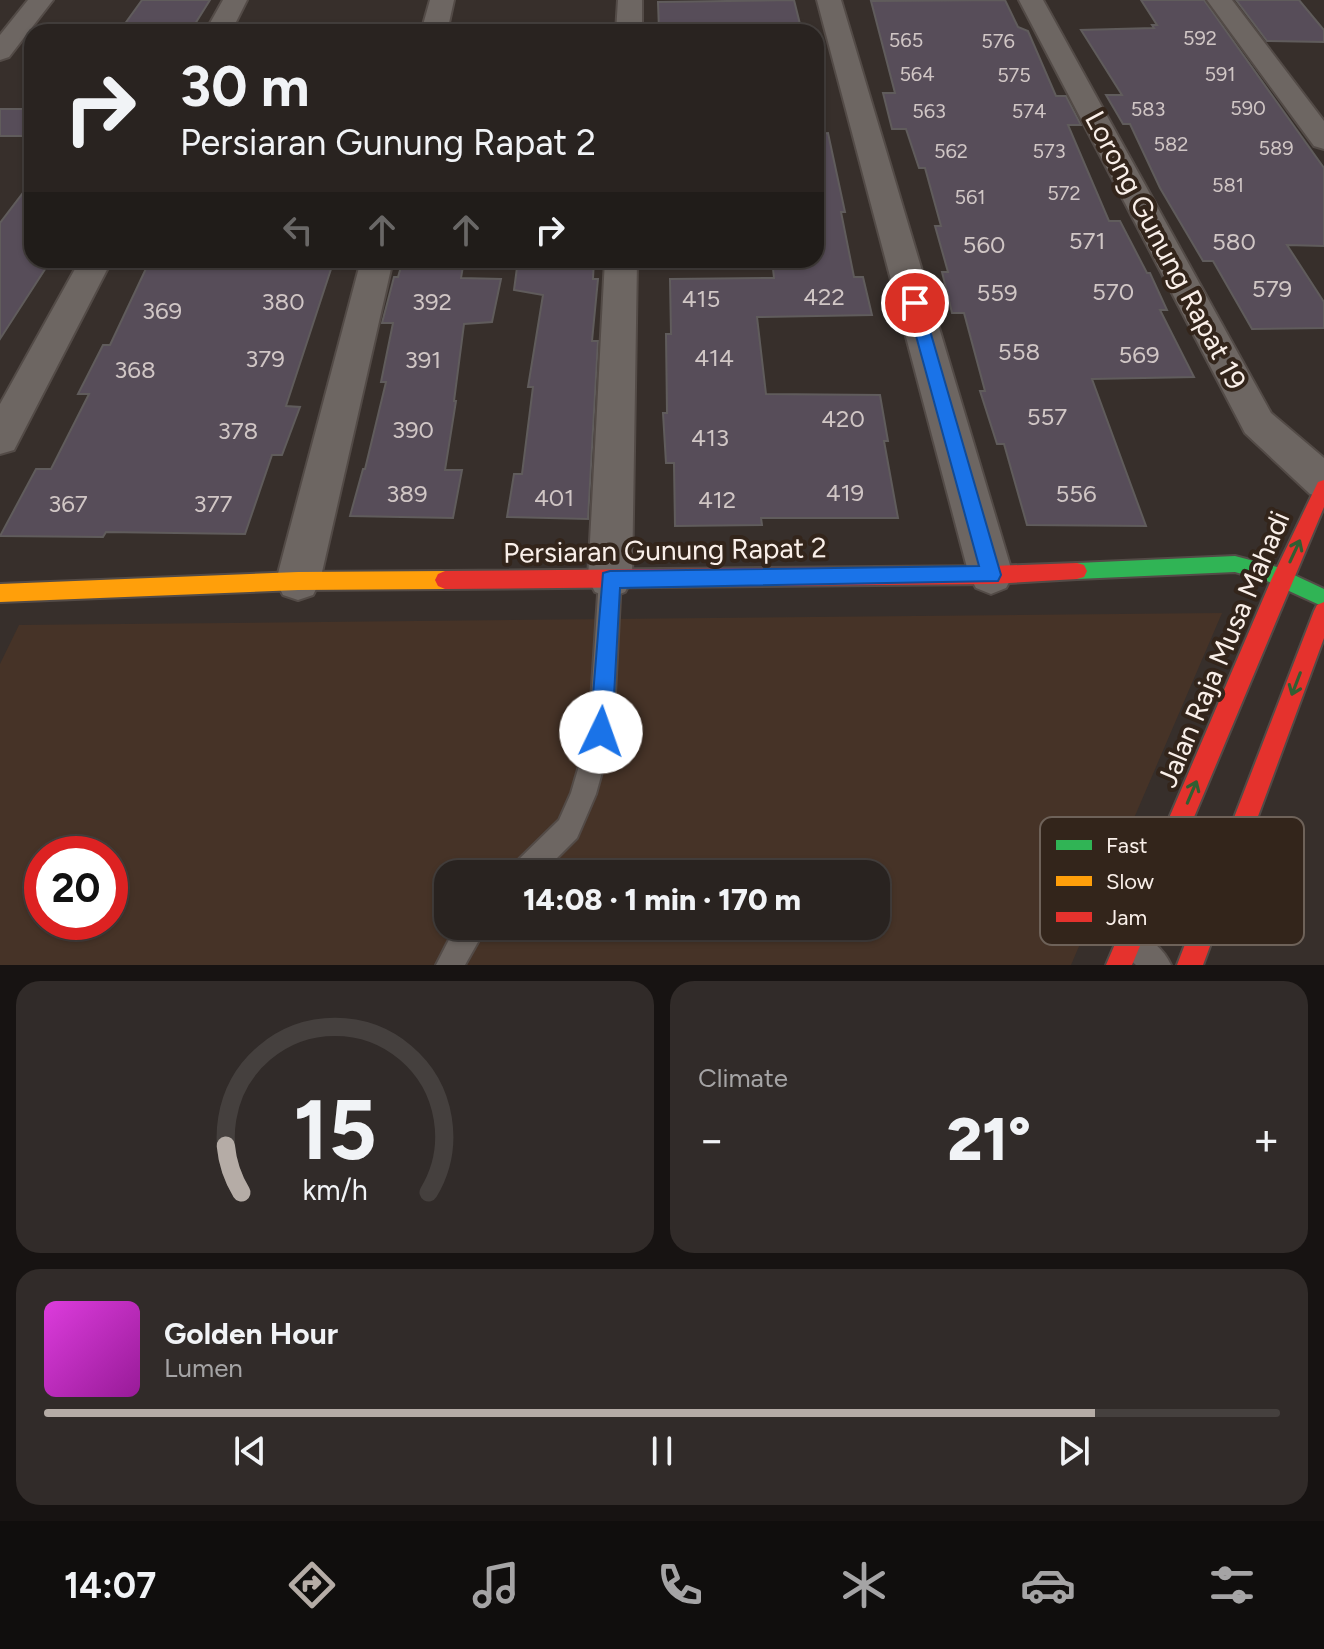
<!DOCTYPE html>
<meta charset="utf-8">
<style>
:root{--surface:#292320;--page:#312b29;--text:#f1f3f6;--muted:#a5a4a5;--line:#45403e;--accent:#b5aca6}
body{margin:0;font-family:Figtree,sans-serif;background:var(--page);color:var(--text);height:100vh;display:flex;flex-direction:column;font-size:30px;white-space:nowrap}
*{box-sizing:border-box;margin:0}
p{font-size:26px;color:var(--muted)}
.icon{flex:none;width:44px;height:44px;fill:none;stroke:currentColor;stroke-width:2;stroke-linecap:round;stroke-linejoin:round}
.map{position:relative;height:965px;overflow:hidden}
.side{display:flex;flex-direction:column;gap:16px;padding:16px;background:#171312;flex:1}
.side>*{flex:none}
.banner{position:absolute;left:24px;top:24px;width:800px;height:244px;border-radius:24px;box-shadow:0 2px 6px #0004,0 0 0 2px var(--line);background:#292320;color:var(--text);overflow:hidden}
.speed{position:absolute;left:24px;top:836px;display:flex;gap:16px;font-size:40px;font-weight:700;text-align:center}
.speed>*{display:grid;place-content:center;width:104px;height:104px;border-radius:50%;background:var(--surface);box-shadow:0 2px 6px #0004,0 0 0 2px var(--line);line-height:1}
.speed .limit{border:12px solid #d22;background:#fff;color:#111}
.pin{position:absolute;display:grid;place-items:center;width:68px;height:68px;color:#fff;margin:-34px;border:4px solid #fff;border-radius:50%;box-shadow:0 2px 8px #0007}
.me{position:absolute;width:88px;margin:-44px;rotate:3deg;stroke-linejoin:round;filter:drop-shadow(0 0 6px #0008)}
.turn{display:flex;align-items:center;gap:28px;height:168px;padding:0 24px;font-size:36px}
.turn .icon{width:104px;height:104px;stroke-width:2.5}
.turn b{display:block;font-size:56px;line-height:68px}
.lanes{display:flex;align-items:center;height:76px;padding:0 24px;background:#0003;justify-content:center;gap:40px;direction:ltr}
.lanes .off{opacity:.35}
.big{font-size:60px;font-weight:800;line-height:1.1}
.side .tile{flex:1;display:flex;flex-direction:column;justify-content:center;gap:12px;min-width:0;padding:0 28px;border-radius:24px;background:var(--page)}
.side .dial{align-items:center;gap:0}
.dial svg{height:208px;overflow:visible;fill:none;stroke:var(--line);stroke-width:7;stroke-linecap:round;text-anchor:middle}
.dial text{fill:var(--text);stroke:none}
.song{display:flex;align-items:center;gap:24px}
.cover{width:96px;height:96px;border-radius:12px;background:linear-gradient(135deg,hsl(300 70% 55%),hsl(300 70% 35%))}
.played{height:8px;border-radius:4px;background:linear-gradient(90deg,var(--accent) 85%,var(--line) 85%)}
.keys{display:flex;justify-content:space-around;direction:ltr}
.heat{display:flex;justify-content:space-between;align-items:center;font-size:44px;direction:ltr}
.side .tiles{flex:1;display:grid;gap:16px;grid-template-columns:1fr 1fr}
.tile:last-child{grid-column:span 2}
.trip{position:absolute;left:434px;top:860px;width:456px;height:80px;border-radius:24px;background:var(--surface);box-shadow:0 2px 6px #0004,0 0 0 2px var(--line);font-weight:800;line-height:80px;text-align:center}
.tab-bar{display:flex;height:128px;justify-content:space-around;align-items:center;background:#100e0d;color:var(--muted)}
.tab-bar .icon{width:56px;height:56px}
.tab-bar .on{color:var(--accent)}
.tab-bar b{font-size:36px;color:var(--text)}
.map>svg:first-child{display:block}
.built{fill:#463327;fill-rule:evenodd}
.building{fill:#574d59;stroke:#605c5c;stroke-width:2}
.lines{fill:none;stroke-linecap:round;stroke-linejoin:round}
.lane-casing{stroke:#534b47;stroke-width:4}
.street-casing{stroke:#534b47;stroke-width:4}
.fast-casing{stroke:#534b47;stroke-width:4}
.slow-casing{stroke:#534b47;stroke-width:4}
.jam-casing{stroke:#534b47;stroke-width:4}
.lane{fill:#6d6662;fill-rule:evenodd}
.street{fill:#6d6662;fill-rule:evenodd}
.fast{fill:#30b455;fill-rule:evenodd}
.slow{fill:#ff9f0a;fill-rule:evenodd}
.jam{fill:#e5322d;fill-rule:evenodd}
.oneway{stroke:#325e32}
.route{fill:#1a73e8;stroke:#114b97;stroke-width:2}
.labels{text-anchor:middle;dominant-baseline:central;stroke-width:8;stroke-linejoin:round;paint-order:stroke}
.far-number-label{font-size:20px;fill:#d0c6c5}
.number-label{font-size:24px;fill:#d0c6c5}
.street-label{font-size:28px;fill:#f9efe9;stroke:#33251b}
.key{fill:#33251b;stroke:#6e6259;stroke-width:2}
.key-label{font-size:22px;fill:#f9efe9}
</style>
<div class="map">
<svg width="1324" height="965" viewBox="0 0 1324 965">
<rect width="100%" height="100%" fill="#372f2b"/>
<!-- built -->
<path class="built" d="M1222,613L1071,965H0V664L19,625ZM42,854H110V922H42ZM448,874H876V926H448Z"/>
<!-- building -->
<path class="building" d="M142,0H210L190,32H119Z
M794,0L802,32L659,30L658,2Z
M1005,0L1018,27L1028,31L1056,96H1066L1081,125H1068L1109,221H1120L1147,273H1150L1167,310H1160L1194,377L1092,379L1146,526L1027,525L1004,444H997L980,391H985L964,313H952L942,272H948L935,226H941L925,168H919L906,129H892L883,93H895L871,1Z
M1141,0H1204L1324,168V246L1287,245L1324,302V328L1252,329L1213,261H1203L1160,188L1130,124H1123L1106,95H1122L1081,30L1154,28L1152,25H1157Z
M1236,0H1299L1324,30V42L1267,41Z
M0,109H32V136H0Z
M828,133L845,212H841L854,277H863L872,315L757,317L766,394L880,395L888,441H884L898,518H761L762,525L675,526L674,463H666L663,413H667L666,334H671L670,279L774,278L772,260H816V134Z
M32,181V260H51L0,339V223Z
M150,260H334L286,406L300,407L282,455H272L245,534L106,532L103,537L0,536L36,469H51L89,394H78L103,345H110Z
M403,260H464L461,278L501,279L492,322L464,324L454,401H456L445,470H462L453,518L350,516L363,469H365L386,382H381L393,323H382L394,277H398Z
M518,260H594L593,279H598L592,341H598L588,519L507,517L514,474H522L533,387H528L543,295L514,290Z"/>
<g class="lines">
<defs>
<path id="lane" d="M610,569L618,572L621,579L613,732L596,794L577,838L541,874H509L513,865L559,820L571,793L589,732L599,579L602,572Z
M456,926H487L465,965H436Z
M1132,929C1148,936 1164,949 1171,965H1136L1122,953L1118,943L1122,933Z"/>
<path id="street" d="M28,0H53L9,57L0,60V35Z
M223,0H247L231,32H205Z
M430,0H454L447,32H421Z
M618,0H642V32H616Z
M817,0H841L1013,575L1006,588L991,594L976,588L969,575Z
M1019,0H1043L1271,413L1324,458V498L1310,494L1245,433Z
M1207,0H1232L1324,121V149L1314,146Z
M80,260H112L14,450L0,454V404Z
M361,260H393L320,581L313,595L298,600L283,595L276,581Z
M605,260H637L632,579L625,592L610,598L595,592L588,579Z"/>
<path id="fast" d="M1235,556L1277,567L1324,589V607L1267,581L1235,572L1077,579L1070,577L1067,571L1070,565L1077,563Z"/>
<path id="slow" d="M445,571L452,574L455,580L452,586L445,589L298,590L0,602V584L298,572Z"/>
<path id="jam" d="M1324,480V507L1132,965H1106L1272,578L1318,482Z
M1077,563L1084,565L1087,571L1084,577L1077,579L991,584L445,589L438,586L435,580L438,574L445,571L991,566Z
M1324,602V638L1203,965H1177L1314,611L1317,605Z"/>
</defs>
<!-- lane casing -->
<use href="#lane" class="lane-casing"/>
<!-- street casing -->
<use href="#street" class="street-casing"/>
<!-- fast casing -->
<use href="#fast" class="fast-casing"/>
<!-- slow casing -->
<use href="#slow" class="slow-casing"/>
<!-- jam casing -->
<use href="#jam" class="jam-casing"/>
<!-- lane -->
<use href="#lane" class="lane"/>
<!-- street -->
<use href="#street" class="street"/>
<!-- fast -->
<use href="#fast" class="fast"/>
<!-- slow -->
<use href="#slow" class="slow"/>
<!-- jam -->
<use href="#jam" class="jam"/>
</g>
<!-- one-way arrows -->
<defs><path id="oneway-shaft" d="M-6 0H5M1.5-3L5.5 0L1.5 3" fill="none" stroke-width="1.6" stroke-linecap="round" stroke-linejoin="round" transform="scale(2)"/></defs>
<g class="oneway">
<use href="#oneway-shaft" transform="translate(1295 551) rotate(-65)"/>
<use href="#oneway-shaft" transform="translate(1296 684) rotate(111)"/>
<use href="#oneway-shaft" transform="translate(1192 792) rotate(-67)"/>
</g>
<!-- route -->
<path class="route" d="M915,297L922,303L1001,575L998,581L620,588L612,732L609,739L601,742L593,739L590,732L603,573L610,571L979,566L907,303Z"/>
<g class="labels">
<!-- far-number labels -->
<g class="far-number-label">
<text x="1200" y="38">592</text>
<text x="906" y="40">565</text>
<text x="998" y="41">576</text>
<text x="917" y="74">564</text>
<text x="1220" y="74">591</text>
<text x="1014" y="75">575</text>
<text x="1248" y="108">590</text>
<text x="1148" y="109">583</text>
<text x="929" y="111">563</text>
<text x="1029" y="111">574</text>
<text x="1171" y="144">582</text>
<text x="1276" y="148">589</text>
<text x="951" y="151">562</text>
<text x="1049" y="151">573</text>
<text x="1228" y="185">581</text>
<text x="1064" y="193">572</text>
<text x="970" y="197">561</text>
</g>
<!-- number labels -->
<g class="number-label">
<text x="1087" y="240">571</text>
<text x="1234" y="241">580</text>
<text x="984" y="244">560</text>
<text x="1272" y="288">579</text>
<text x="1113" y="291">570</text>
<text x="997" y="292">559</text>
<text x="824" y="296">422</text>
<text x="701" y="298">415</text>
<text x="283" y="301">380</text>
<text x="432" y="301">392</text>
<text x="162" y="310">369</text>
<text x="1019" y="351">558</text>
<text x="1139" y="354">569</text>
<text x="714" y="357">414</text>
<text x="265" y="358">379</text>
<text x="423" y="359">391</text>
<text x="135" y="369">368</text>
<text x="1047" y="416">557</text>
<text x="843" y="418">420</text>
<text x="413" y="429">390</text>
<text x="238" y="430">378</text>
<text x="710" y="437">413</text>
<text x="845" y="492">419</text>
<text x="407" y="493">389</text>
<text x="1076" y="493">556</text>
<text x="554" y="497">401</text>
<text x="717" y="499">412</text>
<text x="68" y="503">367</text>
<text x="213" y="503">377</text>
</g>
<!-- street labels -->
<g class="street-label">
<text transform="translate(1166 250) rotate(62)">Lorong Gunung Rapat 19</text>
<text transform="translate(665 550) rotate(-1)">Persiaran Gunung Rapat 2</text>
<text transform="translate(1223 649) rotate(-67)">Jalan Raja Musa Mahadi</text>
</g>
</g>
<!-- legend -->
<rect x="1040" y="817" width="264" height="128" rx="12" class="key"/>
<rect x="1056" y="840" width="36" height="10" fill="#30b455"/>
<rect x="1056" y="876" width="36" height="10" fill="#ff9f0a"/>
<rect x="1056" y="912" width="36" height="10" fill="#e5322d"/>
<g class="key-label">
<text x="1106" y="853">Fast</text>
<text x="1106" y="889">Slow</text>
<text x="1106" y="925">Jam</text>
</g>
</svg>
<div class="speed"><div class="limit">20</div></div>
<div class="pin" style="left:915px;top:303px;background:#d93025"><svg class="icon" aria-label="arrive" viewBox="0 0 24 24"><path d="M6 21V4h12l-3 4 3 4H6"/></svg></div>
<svg class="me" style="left:601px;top:732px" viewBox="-20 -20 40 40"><circle r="19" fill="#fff"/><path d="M0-13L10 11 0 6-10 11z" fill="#1a73e8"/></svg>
<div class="trip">14:08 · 1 min · 170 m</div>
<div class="banner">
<div class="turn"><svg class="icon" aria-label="right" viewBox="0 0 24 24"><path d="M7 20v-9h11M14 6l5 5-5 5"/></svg><div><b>30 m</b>Persiaran Gunung Rapat 2</div></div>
<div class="lanes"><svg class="icon off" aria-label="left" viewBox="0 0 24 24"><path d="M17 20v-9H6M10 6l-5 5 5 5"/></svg><svg class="icon off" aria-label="ahead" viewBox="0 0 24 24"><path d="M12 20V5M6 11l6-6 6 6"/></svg><svg class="icon off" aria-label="ahead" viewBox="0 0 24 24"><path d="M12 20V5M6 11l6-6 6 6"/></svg><svg class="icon" aria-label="right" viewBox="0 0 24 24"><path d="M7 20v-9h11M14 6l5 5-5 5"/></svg></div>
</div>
</div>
<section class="side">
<div class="tiles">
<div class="tile dial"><svg viewBox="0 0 100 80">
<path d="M14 69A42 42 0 1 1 86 69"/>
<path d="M14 69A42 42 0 0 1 8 51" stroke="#b5aca6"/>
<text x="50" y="56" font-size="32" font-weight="700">15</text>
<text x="50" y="72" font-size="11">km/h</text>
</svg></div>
<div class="tile"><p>Climate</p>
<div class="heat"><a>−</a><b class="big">21°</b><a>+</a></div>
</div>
<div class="tile">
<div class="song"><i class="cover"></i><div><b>Golden Hour</b><p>Lumen</p></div></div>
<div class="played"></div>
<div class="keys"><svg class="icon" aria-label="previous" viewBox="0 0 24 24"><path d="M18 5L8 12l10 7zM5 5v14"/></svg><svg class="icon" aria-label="pause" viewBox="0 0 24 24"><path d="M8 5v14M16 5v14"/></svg><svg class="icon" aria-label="next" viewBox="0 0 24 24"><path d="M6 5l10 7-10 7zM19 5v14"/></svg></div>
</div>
</div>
</section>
<nav class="tab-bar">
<b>14:07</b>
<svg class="icon on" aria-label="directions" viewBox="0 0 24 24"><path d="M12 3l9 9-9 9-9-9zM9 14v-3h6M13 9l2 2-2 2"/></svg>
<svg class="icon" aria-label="music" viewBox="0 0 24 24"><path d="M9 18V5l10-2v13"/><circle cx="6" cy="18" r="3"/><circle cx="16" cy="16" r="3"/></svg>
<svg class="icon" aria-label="phone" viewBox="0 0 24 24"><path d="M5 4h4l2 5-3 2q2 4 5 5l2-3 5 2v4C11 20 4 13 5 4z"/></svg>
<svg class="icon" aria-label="climate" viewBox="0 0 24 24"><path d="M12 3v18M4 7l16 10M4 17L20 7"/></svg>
<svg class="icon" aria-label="car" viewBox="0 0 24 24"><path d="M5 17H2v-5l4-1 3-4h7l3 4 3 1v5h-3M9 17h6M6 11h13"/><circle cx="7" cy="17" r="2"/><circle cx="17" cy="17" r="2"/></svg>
<svg class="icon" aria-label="filters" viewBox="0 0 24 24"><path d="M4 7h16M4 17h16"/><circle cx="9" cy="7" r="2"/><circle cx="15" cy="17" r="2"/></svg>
</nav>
